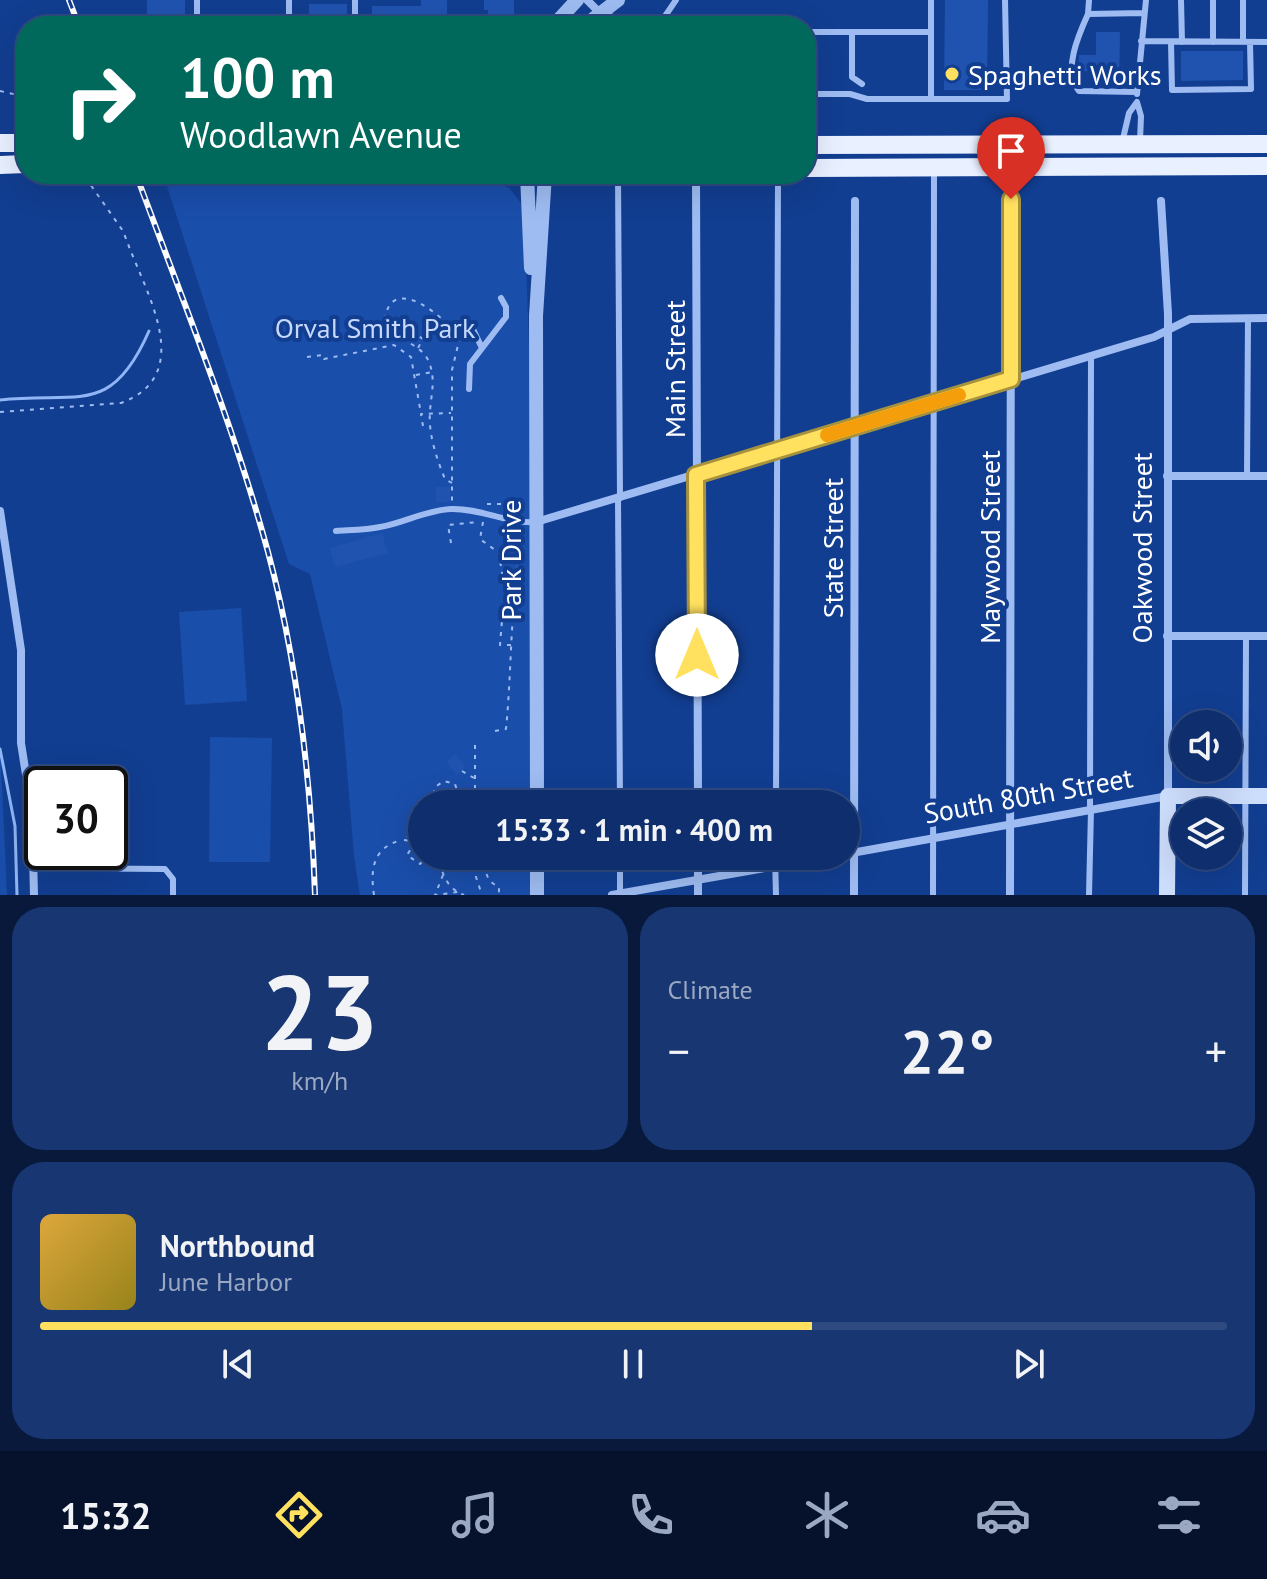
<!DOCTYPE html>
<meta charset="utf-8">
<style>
:root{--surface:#0e2e6d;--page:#173672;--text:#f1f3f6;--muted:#9ba8c2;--line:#2e4a80;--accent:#ffe05f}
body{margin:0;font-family:"PT Sans",sans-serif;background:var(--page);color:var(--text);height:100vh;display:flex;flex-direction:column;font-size:30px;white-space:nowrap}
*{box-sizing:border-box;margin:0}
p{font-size:26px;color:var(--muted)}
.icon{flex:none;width:44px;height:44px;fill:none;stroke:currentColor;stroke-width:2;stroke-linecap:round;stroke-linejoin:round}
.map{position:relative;height:895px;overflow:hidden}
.details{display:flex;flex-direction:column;gap:12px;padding:12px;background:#08193c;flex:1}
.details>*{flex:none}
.guide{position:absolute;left:16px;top:16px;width:800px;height:168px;border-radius:32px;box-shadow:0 8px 32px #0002,0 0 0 2px var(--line);background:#00695c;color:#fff;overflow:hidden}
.fabs{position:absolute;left:1170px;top:710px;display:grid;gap:16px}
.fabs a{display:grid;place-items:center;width:72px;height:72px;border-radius:50%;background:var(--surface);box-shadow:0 8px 32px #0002,0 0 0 2px var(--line);font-size:40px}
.speed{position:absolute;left:24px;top:766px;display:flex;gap:16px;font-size:40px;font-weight:700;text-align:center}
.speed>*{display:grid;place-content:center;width:104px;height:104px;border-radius:50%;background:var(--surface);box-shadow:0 8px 32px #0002,0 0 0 2px var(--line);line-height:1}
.speed .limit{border:4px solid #111;border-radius:12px;background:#fff;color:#111}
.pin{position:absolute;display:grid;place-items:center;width:68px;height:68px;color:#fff;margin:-82px -34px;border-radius:50% 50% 50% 0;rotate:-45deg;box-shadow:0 0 8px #0007}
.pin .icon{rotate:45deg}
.me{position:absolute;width:88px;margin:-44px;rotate:0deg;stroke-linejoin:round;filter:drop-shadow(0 0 6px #0008)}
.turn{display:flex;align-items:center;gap:28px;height:168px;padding:0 32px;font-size:36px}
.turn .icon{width:104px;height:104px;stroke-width:2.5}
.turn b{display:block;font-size:56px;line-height:68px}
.big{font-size:60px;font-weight:700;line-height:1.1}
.details .tile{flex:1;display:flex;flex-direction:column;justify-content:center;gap:12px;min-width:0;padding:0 28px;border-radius:32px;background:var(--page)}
.details .dial{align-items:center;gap:0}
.dial b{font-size:104px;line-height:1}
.song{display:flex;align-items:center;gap:24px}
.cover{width:96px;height:96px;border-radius:12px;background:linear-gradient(135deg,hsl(40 70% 55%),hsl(50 70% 35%))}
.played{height:8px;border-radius:4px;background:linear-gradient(90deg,var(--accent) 65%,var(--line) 65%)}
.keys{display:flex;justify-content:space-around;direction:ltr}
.heat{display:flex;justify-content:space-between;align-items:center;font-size:44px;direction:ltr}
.details .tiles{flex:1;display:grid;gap:12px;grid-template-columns:1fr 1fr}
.tile:last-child{grid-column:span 2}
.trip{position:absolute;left:408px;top:790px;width:452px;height:80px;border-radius:40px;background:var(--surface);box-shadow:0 8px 32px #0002,0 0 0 2px var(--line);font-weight:700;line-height:80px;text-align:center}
.menu{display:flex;height:128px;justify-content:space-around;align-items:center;background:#06122c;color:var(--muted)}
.menu .icon{width:56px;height:56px}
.menu .on{color:var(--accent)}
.menu b{font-size:36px;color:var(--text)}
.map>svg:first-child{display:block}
.green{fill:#1a4eab}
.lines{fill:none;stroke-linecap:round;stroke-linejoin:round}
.stream{stroke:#90b6f5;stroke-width:3}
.building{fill:#2053b0}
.path{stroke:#9ebcf2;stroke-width:2;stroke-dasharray:4 6;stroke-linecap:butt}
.service{stroke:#9ebcf2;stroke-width:6}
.minor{stroke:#9ebcf2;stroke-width:8}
.tertiary{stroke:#9ebcf2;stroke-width:14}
.secondary{stroke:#cdddfc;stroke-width:16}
.primary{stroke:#e9f0ff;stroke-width:18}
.rail-casing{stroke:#fff;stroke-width:6}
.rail{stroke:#123e91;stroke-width:3;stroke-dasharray:9;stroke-linecap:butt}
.route-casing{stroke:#a6923e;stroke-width:20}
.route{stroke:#ffe05f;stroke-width:14}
.slow{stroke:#f59e0b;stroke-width:14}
.poi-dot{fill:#ffe05f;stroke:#123e91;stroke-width:3}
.labels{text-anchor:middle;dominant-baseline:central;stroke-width:8;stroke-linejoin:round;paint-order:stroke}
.poi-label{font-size:28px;fill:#fff;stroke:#123e91;text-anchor:start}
.park-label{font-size:28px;fill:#c6d9fd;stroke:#123e91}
.street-label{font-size:28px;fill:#fff;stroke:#123e91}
</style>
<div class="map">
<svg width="1267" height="895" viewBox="0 0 1267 895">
<rect width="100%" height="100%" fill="#123e91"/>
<!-- green -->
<path class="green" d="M299,174H441L494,181L509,188L524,207L529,345L531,804H422V856H532V895H360L354,856L342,709L310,574L289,564L164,177Z
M241,608L247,701L185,705L179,612Z
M210,737L272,738L270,862H209Z
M0,741L7,895H0Z"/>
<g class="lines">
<!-- stream -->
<path class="stream" d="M0,400C78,391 111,418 149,331
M0,749L15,826L17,895"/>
</g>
<!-- building -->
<path class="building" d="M147,0H185V26H147Z
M421,0H447V24L372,26V6H421Z
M484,0H514V21H488V10H484Z
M945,0H988L987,90H944Z
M309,4H347V26H309Z
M1096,32H1120L1119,84H1096V71H1078L1079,55H1096Z
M1181,51H1243V80L1181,81Z
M436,487H450V502H436Z
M382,533L388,553L335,567L330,548Z
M455,754L466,767L457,775L446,762Z"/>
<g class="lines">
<!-- path -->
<path class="path" d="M0,91L26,97
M398,337L405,327L423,339L418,348
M307,357L323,355L324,359L394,345L411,357L421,414
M416,375L432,372
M0,412L121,403C196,375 147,295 128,244L123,231L83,174
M423,426L421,414L451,413
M452,483L445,479C437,460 428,433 430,412C431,394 436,380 429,362C421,342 393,341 385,320C390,271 449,318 459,341L452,370V501
M487,504H502
M483,522L480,539L499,553L503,580L512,581
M451,543L448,525L478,522
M511,645H500L503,608H514
M495,731L506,729C512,668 510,606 521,546
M475,745V804
M462,771L474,778
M431,804L435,787L444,781L455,784L459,797L475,796
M422,813L415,826L422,844
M415,826L412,833L403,840L420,842L414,844L407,855L420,864L427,856
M436,856L440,862L442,856
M475,856L476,877L482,895
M440,862C443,878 449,889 464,895
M485,864C486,876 488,882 499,887V895
M443,875L435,895L458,892
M374,895C370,869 373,847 402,840"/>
<!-- service -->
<path class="service" d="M197,0V26
M289,0V26
M931,0V99
M1089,0L1088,14L1144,13
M1181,0L1182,42
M1213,0V42
M1243,0V42
M602,13L628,22H661L676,0
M1088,14C1079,34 1062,71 1079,91L1137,92
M661,22L698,23L705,26
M355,26V0
M806,32H931
M852,32V77L862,84
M1141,41L1267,42
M1171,42L1172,90L1251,89L1250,42
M806,94H850L867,99H1007L1005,0
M1137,94L1146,0
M1122,143L1129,113L1137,102L1141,116L1140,141
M618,174L620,498
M471,325L482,348
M469,389L470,364L506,317V307L501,298
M1247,476L1248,318
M618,499L620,804
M336,531C350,530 366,530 380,527C404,523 426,510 451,509C481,508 507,524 536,522
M776,804L778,174
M1090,810L1091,356
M620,856V894
M775,856L776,895
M34,868L165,869L173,879V895
M933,895L934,171
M1089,895L1091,810
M1245,895L1246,636"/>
<!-- minor -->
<path class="minor" d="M587,0L599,12
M696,174L698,804
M1167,476H1267
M0,511L21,650V743L32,813L34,895
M536,522L1154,337L1190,319L1267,318
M1167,636H1267
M846,854L1168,796V314L1161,201
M698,856V895
M612,895L833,856
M854,895L855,201
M1010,895L1011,199"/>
<!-- tertiary -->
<path class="tertiary" d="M553,26L577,0
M584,26L618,0
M527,174L531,268
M537,804L536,316L545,174
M537,856V895"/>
<!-- secondary -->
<path class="secondary" d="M1167,895L1168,796H1267"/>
<!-- primary -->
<path class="primary" d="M0,143H26
M806,145L1267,144
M0,165L26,164
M806,168L1267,166"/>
<defs>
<path id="rail" d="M69,0L79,26
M136,174C182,299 233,423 268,552C298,664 311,780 315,895"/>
</defs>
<!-- rail casing -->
<use href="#rail" class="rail-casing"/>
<!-- rail -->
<use href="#rail" class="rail"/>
</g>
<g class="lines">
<defs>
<path id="route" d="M697,655L696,475L1011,379V199"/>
</defs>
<!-- route casing -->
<use href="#route" class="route-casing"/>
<!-- route -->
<use href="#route" class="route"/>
<!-- slow -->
<path class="slow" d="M827,435L959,395"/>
</g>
<!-- markers -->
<circle class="poi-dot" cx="952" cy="74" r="8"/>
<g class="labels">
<!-- poi labels -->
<g class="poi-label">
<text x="968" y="74">Spaghetti Works</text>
</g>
<!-- park labels -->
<g class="park-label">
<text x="375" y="327">Orval Smith Park</text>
</g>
<!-- street labels -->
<g class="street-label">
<text transform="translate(674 369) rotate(-90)">Main Street</text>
<text transform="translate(989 547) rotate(-90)">Maywood Street</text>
<text transform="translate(832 548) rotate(-90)">State Street</text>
<text transform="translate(1141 548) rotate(-90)">Oakwood Street</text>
<text transform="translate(510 560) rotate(-90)">Park Drive</text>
<text transform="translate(1028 795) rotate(-10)">South 80th Street</text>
</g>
</g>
</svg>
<div class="fabs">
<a><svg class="icon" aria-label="sound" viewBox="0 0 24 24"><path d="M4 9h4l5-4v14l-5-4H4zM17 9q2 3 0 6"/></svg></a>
<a><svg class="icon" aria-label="layers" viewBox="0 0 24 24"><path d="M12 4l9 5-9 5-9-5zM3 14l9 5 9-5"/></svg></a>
</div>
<div class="speed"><div class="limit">30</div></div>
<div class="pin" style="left:1011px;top:199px;background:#d93025"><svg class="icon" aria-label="arrive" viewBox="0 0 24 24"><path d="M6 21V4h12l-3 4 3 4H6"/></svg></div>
<svg class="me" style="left:697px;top:655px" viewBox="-20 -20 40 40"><circle r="19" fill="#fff"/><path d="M0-13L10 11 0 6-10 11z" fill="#ffe05f"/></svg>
<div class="trip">15:33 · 1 min · 400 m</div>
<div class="guide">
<div class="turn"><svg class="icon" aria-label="right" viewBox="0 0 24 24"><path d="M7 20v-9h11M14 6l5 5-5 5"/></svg><div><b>100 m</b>Woodlawn Avenue</div></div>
</div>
</div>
<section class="details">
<div class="tiles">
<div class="tile dial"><b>23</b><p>km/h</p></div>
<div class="tile"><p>Climate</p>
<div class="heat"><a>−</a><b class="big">22°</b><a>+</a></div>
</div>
<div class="tile">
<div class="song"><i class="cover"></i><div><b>Northbound</b><p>June Harbor</p></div></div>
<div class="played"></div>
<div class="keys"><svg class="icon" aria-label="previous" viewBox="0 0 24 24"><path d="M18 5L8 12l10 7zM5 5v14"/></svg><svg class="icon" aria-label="pause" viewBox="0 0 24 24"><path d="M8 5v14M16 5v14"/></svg><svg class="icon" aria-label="next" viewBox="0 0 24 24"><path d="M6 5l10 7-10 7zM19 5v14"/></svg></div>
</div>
</div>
</section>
<nav class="menu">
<b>15:32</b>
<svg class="icon on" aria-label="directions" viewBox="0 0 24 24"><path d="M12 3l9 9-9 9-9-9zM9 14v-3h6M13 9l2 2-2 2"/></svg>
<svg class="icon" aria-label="music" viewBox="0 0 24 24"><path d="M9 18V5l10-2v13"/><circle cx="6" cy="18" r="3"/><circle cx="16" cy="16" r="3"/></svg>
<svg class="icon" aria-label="phone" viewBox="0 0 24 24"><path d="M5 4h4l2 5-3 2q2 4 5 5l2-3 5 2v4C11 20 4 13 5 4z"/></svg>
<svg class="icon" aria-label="climate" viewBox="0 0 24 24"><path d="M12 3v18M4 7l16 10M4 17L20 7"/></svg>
<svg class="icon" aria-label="car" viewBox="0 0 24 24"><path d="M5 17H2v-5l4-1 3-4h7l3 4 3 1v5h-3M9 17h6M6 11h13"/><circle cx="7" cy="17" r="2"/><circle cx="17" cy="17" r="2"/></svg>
<svg class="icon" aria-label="filters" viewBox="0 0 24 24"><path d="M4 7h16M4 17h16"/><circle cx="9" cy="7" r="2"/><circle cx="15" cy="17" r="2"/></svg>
</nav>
